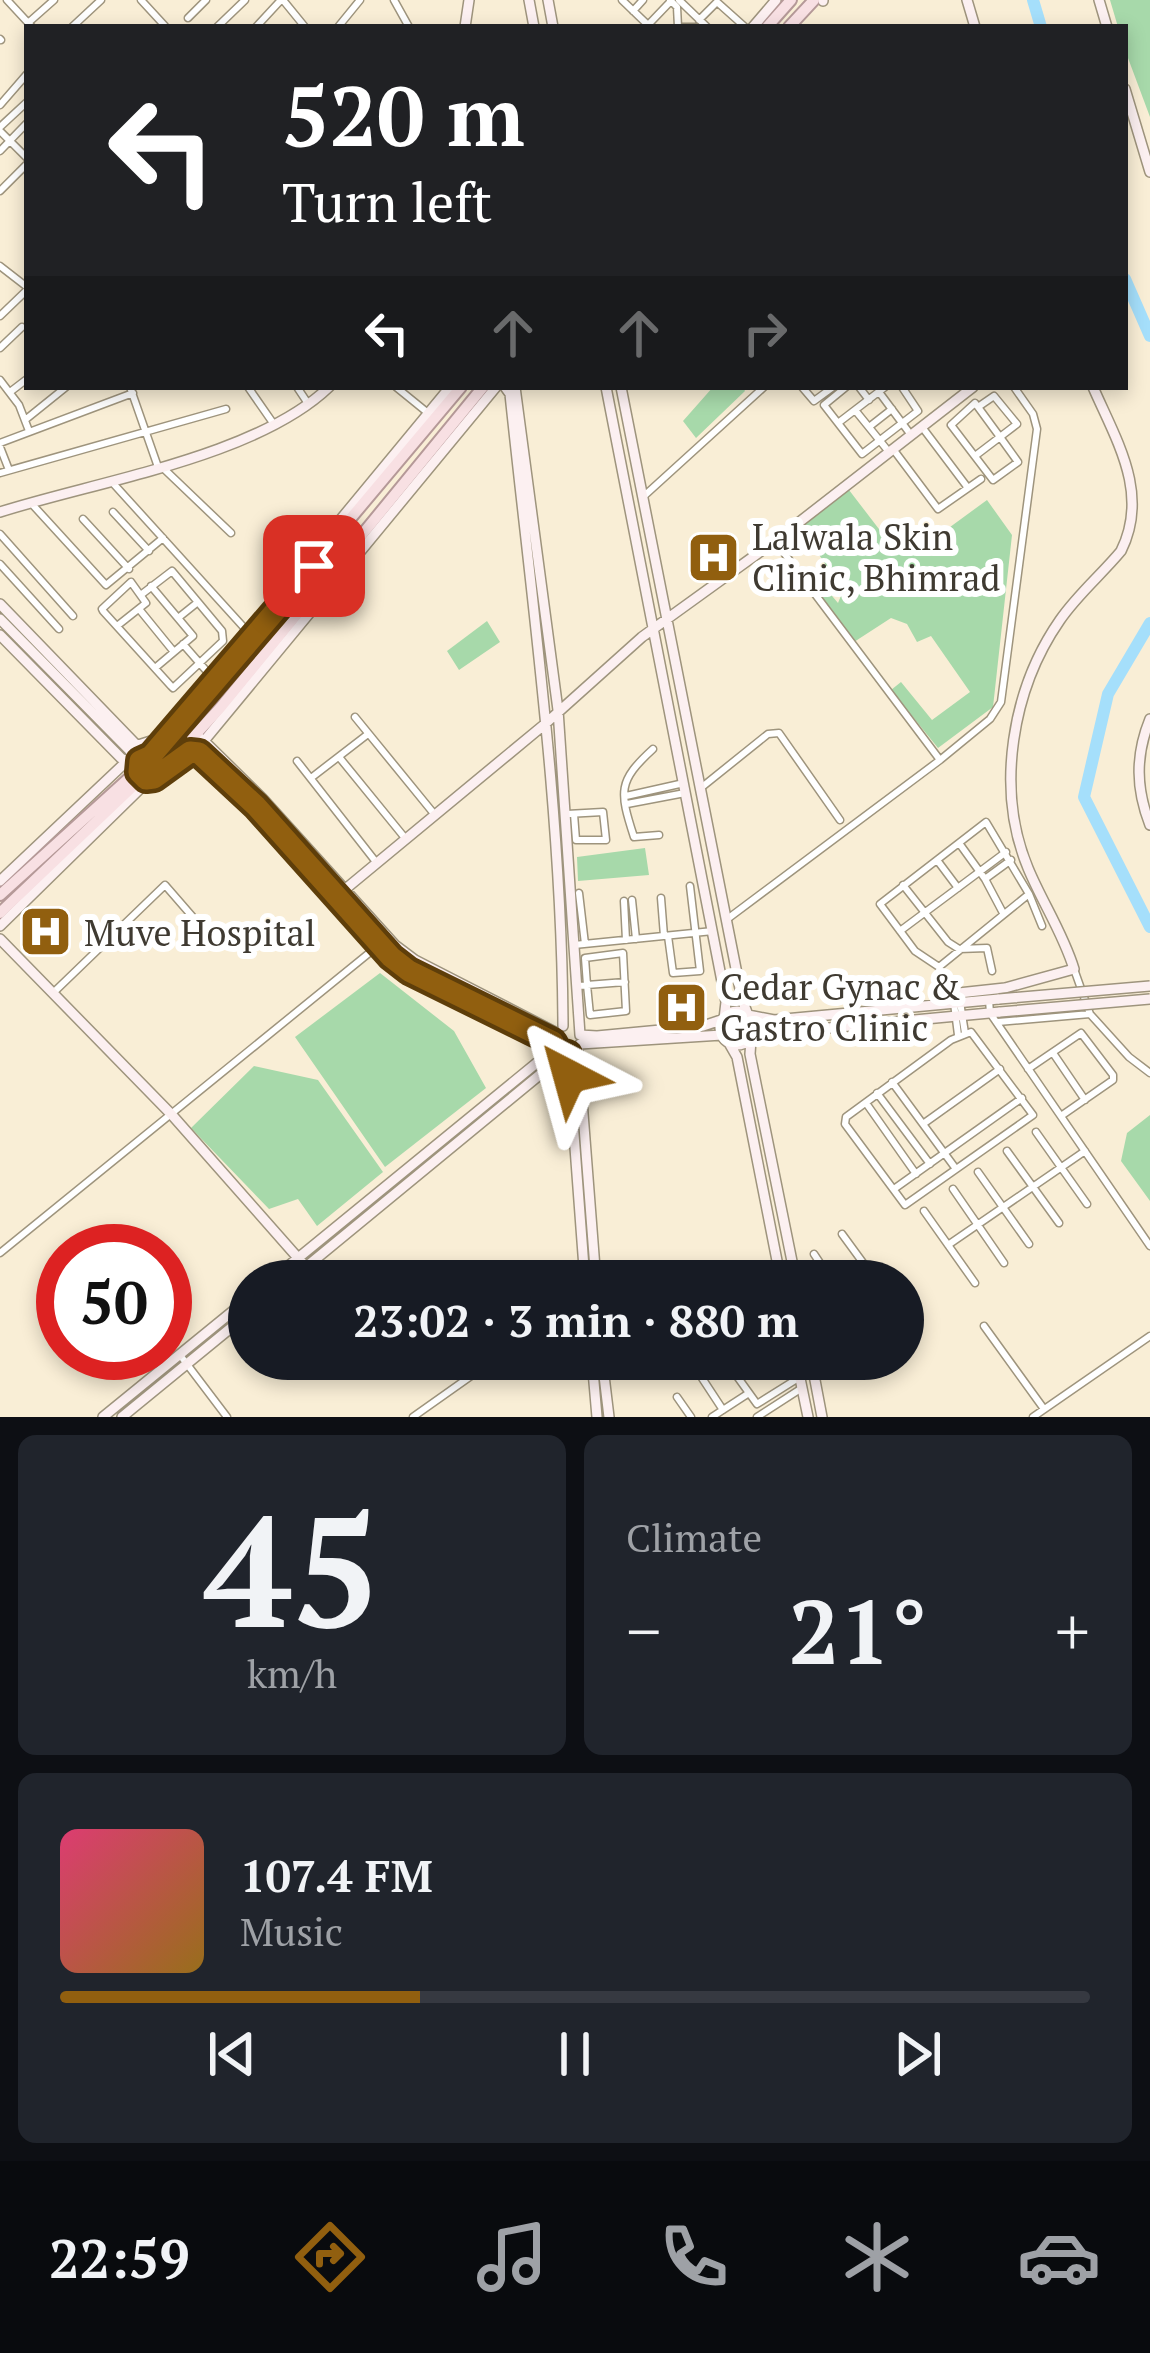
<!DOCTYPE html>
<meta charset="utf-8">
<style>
:root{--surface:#171b24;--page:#20242c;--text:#f1f3f6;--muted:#9ea1a6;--line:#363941;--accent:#915f0f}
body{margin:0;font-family:"PT Serif",serif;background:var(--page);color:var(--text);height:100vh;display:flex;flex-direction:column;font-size:45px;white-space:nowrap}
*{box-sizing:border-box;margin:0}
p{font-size:39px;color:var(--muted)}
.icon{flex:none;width:66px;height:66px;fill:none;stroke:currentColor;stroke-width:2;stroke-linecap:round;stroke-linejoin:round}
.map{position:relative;height:1417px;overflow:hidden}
.side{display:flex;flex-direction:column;gap:18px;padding:18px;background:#0d0f14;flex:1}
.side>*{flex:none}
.top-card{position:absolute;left:24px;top:24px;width:1104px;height:366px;border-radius:0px;box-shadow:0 6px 18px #0003;background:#202124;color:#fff;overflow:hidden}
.speed{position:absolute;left:36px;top:1224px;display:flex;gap:24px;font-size:60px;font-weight:700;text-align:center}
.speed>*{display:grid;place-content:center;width:156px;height:156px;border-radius:50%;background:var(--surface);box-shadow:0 6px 18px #0003;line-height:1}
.speed .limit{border:18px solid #d22;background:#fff;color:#111}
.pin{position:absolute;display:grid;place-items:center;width:102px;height:102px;color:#fff;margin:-51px;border-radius:24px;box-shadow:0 6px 18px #0006}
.me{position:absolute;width:132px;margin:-66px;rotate:321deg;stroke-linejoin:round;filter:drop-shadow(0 0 9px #0008)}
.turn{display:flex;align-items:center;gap:42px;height:252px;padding:0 60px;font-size:54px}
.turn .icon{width:156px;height:156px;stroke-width:2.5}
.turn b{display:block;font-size:84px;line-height:102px}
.lanes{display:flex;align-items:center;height:114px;padding:0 60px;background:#0003;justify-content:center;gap:60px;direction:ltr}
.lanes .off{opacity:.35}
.big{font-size:90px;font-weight:600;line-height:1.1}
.side .widget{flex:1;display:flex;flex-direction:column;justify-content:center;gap:18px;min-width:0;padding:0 42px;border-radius:18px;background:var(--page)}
.side .dial{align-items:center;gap:0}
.dial b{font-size:156px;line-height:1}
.song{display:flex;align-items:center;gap:36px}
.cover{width:144px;height:144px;border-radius:18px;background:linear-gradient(135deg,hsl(340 70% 55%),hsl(40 70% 35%))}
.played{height:12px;border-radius:6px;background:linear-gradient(90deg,var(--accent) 35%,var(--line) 35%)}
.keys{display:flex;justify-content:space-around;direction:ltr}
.heat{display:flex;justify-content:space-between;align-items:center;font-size:66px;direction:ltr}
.side .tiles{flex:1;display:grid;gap:18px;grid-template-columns:1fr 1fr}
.widget:last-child{grid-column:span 2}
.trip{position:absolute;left:228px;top:1260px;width:696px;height:120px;border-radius:60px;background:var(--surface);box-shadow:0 6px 18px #0003;font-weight:600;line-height:120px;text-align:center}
.tabs{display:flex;height:192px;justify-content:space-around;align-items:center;background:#090b0e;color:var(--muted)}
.tabs .icon{width:84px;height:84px}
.tabs .current{color:var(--accent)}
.tabs b{font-size:54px;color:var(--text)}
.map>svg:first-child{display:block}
.green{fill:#a7d9aa}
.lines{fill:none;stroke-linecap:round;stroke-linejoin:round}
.river{stroke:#a5dffb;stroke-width:12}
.street-casing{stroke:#9e947d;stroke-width:9}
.secondary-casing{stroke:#9e947d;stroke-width:12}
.primary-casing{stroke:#b59998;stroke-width:14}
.street{stroke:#fff;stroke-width:6}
.secondary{stroke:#fcf0f1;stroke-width:9}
.primary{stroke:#f8e0e3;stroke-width:10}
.secondary-bridge-casing{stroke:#9e947d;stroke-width:12;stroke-linecap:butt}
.secondary-bridge{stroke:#fcf0f1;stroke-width:9}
.route-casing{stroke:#5e3e0a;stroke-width:30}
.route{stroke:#915f0f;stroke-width:21}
.labels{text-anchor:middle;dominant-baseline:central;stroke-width:12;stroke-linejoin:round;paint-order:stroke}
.poi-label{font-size:36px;fill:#3f3a31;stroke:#fff;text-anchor:start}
</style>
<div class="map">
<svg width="1150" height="1417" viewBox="0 0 1150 1417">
<rect width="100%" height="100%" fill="#f9eed6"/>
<!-- green -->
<path class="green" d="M1110,0H1150V117L1125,50V27H1118Z
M713,387H743L745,391L696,438L683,421Z
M849,490L892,546L908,534L920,549L987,500L1012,535L993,707L938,748L891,690L901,682L932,720L970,692L931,636L917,642L907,624L891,618L854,642L798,566L810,570L838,603L843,591L810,541L794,532Z
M487,621L500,642L459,670L447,651Z
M645,848L649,875L578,881L577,857Z
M380,973L454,1031L486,1088L385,1167L295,1037Z
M254,1066L318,1080L383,1172L317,1226L298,1199L269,1209L191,1128Z
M1150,1115V1201L1121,1161L1127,1133Z"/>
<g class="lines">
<!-- river -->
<path class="river" d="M1033,0L1041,27
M1125,279L1150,336
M1150,623L1108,694L1084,797L1150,927"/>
<defs>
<path id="street" d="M7,0L32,27
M141,0L165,26
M283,0L305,27
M394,0L409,27
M622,0L650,27
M670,0L677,7L678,27
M679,0L707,27
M633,11L643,0
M188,18L206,0
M699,20L717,2L745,27
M28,23L54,0
M648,25L671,1
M72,27L101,0
M217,27L245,0
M256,27L281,0
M338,27L360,0
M680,27H697
M0,39L1,40
M0,105L27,74
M0,127L27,102
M0,131L27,158
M0,151L27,123
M0,191L27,164
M0,266L27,287
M0,316L27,290
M0,348L22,327
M0,380L19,405L29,431
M130,387L158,467
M248,387L273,423
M297,387L307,402
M396,387L428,413
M802,387L814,401L833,387
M846,387L824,405L862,454L918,411L902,387
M859,387L869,400
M10,392L27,379
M879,392L911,435
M855,410L889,452
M25,420L66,387
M838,423L885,387
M869,427L892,409
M922,427L968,488
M0,443L133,393
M0,447L9,470
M893,449L938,509L981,479
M975,456L1000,437L1018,462L993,480L951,425L975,403L978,407L994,396L1017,424L1000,437L978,407
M162,467L231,533
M0,473L226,409
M111,481L248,632
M644,496L764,387
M31,503L106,585L163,538
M113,512L149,551
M83,519L129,569
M0,534L73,616
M0,564L59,629
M151,586L193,636L155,668
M139,609L174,652
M178,618L198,602
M117,626L146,603L131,582L102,609L103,611L171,686L173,688L223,641L222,631L172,571L142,594
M183,644L210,675
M355,717L435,815
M653,749C618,781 619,791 634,837L659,835
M339,757L405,838
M940,760L990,719L1001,702L1037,429L1033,414L1014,387
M297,761L376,862
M311,778L368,734
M702,787L768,734L779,733L840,820
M626,796L684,783
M627,804L685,793
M567,814L603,812L606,840H576L574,814
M959,843L985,879L1011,860
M937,860L958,888
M985,879L1003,913
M903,885L948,942L959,949L987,948L992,971
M579,893L585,944
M1029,894L1042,926
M661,898L664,936
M632,900L636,939
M624,901L626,940
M726,920L940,760L775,541
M900,931L1006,852
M668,936L673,973L700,971L690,886
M574,945L713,931
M939,967L1029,894L986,822L880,904L915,951L939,967L943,994
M577,986L587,985L585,958L623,953L626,1011L590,1015L587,985L625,982
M53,993L165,885L198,923
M989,1000L990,1013L1150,1246
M960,1002L965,1033
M954,1003L958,1035
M1090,1014L1129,1057L1150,1073
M998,1022L1090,1014L1074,969
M971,1032L1033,1115L905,1205L845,1124L846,1117L951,1040Z
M1053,1053L1085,1100
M1028,1069L1081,1033L1113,1075V1080L1061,1116
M892,1082L956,1169
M877,1093L930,1164
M866,1103L916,1174
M923,1124L1000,1069
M1036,1132L1087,1204
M1007,1151L1059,1223
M978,1172L1029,1244
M894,1189L1022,1098
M953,1189L1004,1263
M924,1211L975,1283
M842,1234L872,1275L870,1281
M948,1245L1085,1151
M0,1253L379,945
M814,1254L832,1281
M984,1326L1044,1409
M180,1355L227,1417
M726,1361L757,1404L800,1377
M702,1378L723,1410
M677,1397L691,1417
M413,1417L495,1359
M712,1417L749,1393
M757,1417L802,1388
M1033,1417L1150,1336"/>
<path id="secondary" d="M529,0L534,27
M548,0L553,27
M823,0V1
M967,0L975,27
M1099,0L1107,27
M465,27L469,0
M753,27L776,0
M1125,89L1150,172
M505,387L510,394C532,604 562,815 563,1026
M515,387L558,710L580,1035L597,1036L703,1026L724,1019L726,1002L606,387
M621,387L742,999L748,1015L774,1020L999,999
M0,512C97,481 256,457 329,387
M0,604L147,756
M0,619L140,761
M0,635L121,758L138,766
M1150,719C1135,756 1136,789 1150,825
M172,731L195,734L204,741L263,799L395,945L415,960L555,1032
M204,741L496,387
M135,746L154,740L175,720L450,387
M171,768L190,752L199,753L257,806L391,957L409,971L553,1043
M0,881L126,762
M337,896L545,724L642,637L775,541L973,387
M0,926L150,779
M0,939L172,1115L306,1267
M935,1004L940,995L1005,988L1074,969C1063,933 1042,902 1028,868C995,789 1012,689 1060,620C1077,595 1102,574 1121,551C1150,493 1116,440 1093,387
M720 1028a17 17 0 1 1 34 0a17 17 0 1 1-34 0Z
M729,1043L737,1057L781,1281
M580,1044L722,1035
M578,1049L596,1281
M568,1054L585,1281
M270,1281L555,1048
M289,1281L565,1054
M796,1281L750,1054L751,1040L775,1033L1000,1012
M592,1359L597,1417
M602,1359L609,1417
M796,1359L808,1417
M811,1359L822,1417
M103,1417L249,1298
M122,1417L249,1313"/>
<path id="primary" d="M767,27L791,0
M789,27L814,0
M151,756L461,387
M159,774L220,708L483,387
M0,895L138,770
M0,913L143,777H157L161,768L156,758L147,756L140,761L138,770L143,777"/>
</defs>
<!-- street casing -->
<use href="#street" class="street-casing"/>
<!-- secondary casing -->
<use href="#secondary" class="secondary-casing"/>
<!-- primary casing -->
<use href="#primary" class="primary-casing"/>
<!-- street -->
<use href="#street" class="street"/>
<!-- secondary -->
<use href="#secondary" class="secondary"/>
<!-- primary -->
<use href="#primary" class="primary"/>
<defs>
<path id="secondary-bridge" d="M999,999L1150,986
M1000,1012L1150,999"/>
</defs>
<!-- secondary-bridge casing -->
<use href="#secondary-bridge" class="secondary-bridge-casing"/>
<!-- secondary-bridge -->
<use href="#secondary-bridge" class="secondary-bridge"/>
</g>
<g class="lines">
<defs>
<path id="route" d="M314,566L151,756L140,761L139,772L146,779L154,778L190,752L199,753L256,806L391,957L409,971L553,1042L558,1051L568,1054L569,1076"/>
</defs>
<!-- route casing -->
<use href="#route" class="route-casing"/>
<!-- route -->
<use href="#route" class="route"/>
</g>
<!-- icons -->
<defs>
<symbol id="hospital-square" viewBox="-11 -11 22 22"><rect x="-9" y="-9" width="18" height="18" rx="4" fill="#915f0f" stroke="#fff"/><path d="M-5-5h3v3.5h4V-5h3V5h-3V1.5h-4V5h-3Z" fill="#fff"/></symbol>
</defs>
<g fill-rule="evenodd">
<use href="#hospital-square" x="684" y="528" width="59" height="59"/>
<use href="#hospital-square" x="16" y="902" width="59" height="59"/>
<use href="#hospital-square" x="652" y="978" width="59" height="59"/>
</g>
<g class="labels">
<!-- poi labels -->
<g class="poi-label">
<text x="752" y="536">Lalwala Skin<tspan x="752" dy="41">Clinic, Bhimrad</tspan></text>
<text x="84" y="932">Muve Hospital</text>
<text x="720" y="986">Cedar Gynac &amp;<tspan x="720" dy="41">Gastro Clinic</tspan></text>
</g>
</g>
</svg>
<div class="speed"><div class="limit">50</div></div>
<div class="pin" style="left:314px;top:566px;background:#d93025"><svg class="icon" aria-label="arrive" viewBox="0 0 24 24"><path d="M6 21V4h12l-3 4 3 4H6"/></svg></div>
<svg class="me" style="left:569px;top:1076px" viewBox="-20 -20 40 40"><path d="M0-17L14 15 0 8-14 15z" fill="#915f0f" stroke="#fff" stroke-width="4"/></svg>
<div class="trip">23:02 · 3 min · 880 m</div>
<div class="top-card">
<div class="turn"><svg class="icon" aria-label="left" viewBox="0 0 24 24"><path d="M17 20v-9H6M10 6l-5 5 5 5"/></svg><div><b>520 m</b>Turn left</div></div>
<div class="lanes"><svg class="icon" aria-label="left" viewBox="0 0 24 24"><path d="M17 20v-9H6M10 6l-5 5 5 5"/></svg><svg class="icon off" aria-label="ahead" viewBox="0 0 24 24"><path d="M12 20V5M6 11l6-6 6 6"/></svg><svg class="icon off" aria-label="ahead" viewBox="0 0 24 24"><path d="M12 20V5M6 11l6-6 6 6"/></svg><svg class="icon off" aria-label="right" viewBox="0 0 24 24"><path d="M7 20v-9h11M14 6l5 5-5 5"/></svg></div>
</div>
</div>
<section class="side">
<div class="tiles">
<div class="widget dial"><b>45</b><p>km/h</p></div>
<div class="widget"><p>Climate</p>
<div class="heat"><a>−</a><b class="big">21°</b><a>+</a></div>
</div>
<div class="widget">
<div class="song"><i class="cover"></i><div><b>107.4 FM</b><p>Music</p></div></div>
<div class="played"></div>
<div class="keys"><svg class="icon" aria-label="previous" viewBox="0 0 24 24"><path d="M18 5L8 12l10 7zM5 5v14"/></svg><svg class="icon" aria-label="pause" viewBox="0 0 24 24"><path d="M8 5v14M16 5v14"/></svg><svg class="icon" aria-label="next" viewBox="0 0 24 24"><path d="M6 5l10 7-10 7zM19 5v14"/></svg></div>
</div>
</div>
</section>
<nav class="tabs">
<b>22:59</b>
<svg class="icon current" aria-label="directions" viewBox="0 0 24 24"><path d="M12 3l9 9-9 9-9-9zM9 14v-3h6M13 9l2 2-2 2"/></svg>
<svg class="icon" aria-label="music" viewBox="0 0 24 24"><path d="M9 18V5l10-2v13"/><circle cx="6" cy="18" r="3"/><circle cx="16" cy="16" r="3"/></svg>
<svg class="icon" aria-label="phone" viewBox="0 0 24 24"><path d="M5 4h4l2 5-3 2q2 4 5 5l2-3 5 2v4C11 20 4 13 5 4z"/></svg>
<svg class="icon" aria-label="climate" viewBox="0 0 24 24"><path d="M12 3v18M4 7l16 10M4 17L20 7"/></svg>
<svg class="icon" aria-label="car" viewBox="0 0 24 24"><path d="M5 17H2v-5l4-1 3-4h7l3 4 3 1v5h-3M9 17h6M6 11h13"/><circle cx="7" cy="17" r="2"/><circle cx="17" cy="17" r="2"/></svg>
</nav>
